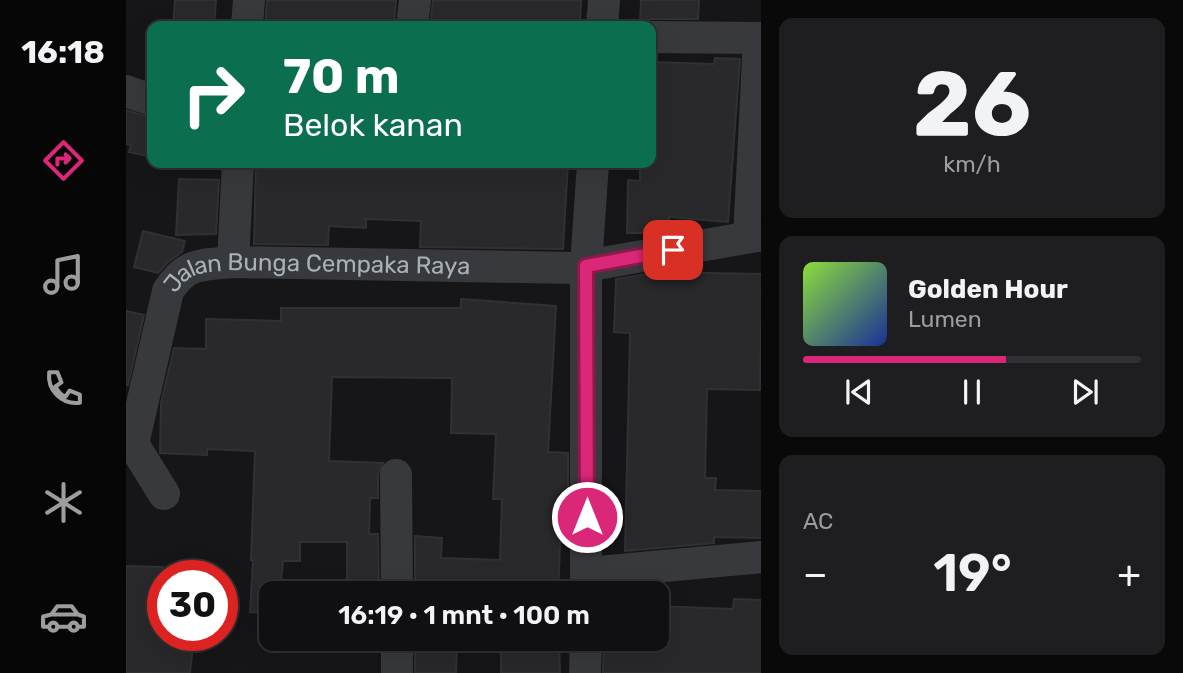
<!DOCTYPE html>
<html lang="id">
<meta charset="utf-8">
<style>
:root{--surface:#101012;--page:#1e1e20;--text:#f1f3f6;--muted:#9c9d9f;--line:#303032;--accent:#db2777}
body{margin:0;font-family:Rubik,sans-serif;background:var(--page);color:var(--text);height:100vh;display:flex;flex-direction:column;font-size:26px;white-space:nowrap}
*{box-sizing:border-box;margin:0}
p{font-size:23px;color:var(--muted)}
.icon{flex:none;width:38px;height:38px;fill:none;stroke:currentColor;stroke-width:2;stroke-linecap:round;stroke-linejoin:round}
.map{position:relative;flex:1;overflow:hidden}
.panel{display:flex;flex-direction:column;gap:18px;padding:18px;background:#09090a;width:422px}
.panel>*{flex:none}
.guide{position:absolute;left:21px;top:21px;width:509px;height:147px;border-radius:14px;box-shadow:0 7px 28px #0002,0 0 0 2px var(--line);background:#0b6e4f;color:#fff;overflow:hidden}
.speed{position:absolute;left:21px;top:560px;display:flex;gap:14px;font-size:35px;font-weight:700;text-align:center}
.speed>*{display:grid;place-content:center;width:91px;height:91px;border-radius:50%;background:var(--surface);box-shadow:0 7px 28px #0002,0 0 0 2px var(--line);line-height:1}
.speed .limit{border:10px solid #d22;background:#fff;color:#111}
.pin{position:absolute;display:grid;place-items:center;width:60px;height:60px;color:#fff;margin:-30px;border-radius:14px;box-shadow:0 4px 10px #0006}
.me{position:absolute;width:77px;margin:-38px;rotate:0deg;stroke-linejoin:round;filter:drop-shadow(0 0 5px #0008)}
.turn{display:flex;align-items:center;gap:24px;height:147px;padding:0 21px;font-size:32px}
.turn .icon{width:91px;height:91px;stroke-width:2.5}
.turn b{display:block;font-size:49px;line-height:60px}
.big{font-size:52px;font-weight:600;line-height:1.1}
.panel .widget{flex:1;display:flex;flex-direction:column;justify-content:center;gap:10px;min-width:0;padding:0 24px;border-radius:14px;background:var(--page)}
.panel .dial{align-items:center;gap:0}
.dial b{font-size:91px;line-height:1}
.song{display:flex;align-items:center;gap:21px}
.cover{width:84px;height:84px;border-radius:10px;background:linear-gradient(135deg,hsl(90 70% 55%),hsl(230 70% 35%))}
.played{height:7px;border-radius:4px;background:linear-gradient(90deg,var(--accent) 60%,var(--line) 60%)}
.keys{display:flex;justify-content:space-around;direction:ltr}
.heat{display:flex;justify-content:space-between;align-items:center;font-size:38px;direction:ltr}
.trip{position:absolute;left:133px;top:581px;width:410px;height:70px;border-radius:14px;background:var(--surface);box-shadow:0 7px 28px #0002,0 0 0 2px var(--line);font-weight:600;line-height:70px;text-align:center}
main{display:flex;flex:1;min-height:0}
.tabs{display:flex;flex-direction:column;width:126px;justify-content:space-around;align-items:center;background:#060607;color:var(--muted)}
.tabs .icon{width:49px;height:49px}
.tabs .current{color:var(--accent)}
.tabs b{font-size:32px;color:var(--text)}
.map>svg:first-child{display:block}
.building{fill:#29292c;stroke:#303134;stroke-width:2}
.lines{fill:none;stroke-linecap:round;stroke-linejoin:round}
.minor{stroke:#37393d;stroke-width:32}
.route-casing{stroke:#8e194d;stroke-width:18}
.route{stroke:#db2777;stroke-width:12}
.labels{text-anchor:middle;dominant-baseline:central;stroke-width:7;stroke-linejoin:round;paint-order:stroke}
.street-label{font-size:24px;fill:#a8b0b8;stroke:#111113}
</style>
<main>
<nav class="tabs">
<b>16:18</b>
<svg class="icon current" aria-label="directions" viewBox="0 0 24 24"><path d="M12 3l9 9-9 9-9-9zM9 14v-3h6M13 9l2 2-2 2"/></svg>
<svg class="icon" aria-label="music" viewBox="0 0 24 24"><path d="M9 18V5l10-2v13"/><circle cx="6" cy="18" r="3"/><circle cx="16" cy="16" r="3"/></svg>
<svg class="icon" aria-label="phone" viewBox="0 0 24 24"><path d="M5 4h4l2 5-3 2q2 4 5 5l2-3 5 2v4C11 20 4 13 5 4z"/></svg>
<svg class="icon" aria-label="climate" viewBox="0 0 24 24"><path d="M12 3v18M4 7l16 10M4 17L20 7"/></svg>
<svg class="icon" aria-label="car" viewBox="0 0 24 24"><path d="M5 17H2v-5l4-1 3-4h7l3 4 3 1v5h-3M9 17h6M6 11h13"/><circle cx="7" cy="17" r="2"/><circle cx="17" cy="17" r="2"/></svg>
</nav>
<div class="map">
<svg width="636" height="673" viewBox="0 0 636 673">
<rect width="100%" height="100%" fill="#161618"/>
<!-- building -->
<path class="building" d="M49,0H90L88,26H47Z
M141,0H270L268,26H139Z
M307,0H455L454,23V26H304Z
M515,0H573L572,19H525L514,23Z
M589,58L614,59L602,222L543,217V233H501L502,180L514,181V163H525V62L588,64Z
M0,110L26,118V157L3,152L5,145L0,144Z
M130,163H442L437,249L294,247L295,221L240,219V228L203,226L202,245L128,244Z
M53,179L93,180L90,234L50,235Z
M17,231L59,241L56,252L42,262L32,273L8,267Z
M533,272L636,274L634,390L581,389L579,478H590L589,490L636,491V538L588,537V543L499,551L504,333L488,332L490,279Z
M335,299L430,306L422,452L442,453V501H436L432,593H318V582L289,581V536L316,538L315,558L374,560L376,499H367L370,434L325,433L326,378L206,377L203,461L257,463L252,474V498H244L243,534H252L253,593H221V542H174V561H157L154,593H145V613L124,612L127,560H125L129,451L81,449V455L34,453L35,403L48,348L80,349V319L155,321V308H335Z
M0,311L18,315L2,385H0Z
M0,566L37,567V635H68L64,673H0Z
M608,599L636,600V673H477L478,639H530V606L607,609Z
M375,639H433L434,673H375Z
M289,646L331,647L330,673H289Z"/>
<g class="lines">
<!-- minor -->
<g class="minor">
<path d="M121,26L123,0"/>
<path d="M286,26L289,0"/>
<path d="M476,26L478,0"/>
<path d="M525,37L636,38"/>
<path d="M0,91L26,100"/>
<path d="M623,237L633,38"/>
<path d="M107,262L112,163"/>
<path d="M270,475L271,593"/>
<path id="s1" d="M38,494L7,444L42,291C60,262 76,265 107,262L448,268L636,235"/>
<path d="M461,573L636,557"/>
<path d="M460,593V266L467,163"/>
<path d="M271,639V673"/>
<path d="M459,673L460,639"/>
</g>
</g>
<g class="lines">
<defs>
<path id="route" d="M461,517L460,266L547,250"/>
</defs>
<!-- route casing -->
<use href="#route" class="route-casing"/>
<!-- route -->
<use href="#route" class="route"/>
</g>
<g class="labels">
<!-- street labels -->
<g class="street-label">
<text stroke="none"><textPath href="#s1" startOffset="373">Jalan Bunga Cempaka Raya</textPath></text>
</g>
</g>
</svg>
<div class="speed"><div class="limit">30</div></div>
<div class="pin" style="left:547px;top:250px;background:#d93025"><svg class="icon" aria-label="arrive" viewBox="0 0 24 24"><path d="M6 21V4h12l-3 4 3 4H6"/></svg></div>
<svg class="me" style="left:461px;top:517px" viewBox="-20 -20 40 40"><circle r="17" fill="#db2777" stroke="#fff" stroke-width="3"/><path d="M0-11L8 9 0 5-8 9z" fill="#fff"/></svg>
<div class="trip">16:19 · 1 mnt · 100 m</div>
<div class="guide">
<div class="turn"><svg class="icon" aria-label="right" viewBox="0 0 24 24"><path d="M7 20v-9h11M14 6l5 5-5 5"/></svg><div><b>70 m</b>Belok kanan</div></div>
</div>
</div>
<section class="panel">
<div class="widget dial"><b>26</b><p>km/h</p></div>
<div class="widget">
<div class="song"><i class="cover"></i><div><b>Golden Hour</b><p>Lumen</p></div></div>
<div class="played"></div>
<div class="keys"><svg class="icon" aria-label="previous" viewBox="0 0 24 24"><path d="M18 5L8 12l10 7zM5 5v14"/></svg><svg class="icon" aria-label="pause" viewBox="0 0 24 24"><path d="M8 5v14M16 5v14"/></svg><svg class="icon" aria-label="next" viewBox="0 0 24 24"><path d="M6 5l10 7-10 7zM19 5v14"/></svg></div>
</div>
<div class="widget"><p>AC</p>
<div class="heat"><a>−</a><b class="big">19°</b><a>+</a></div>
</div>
</section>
</main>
